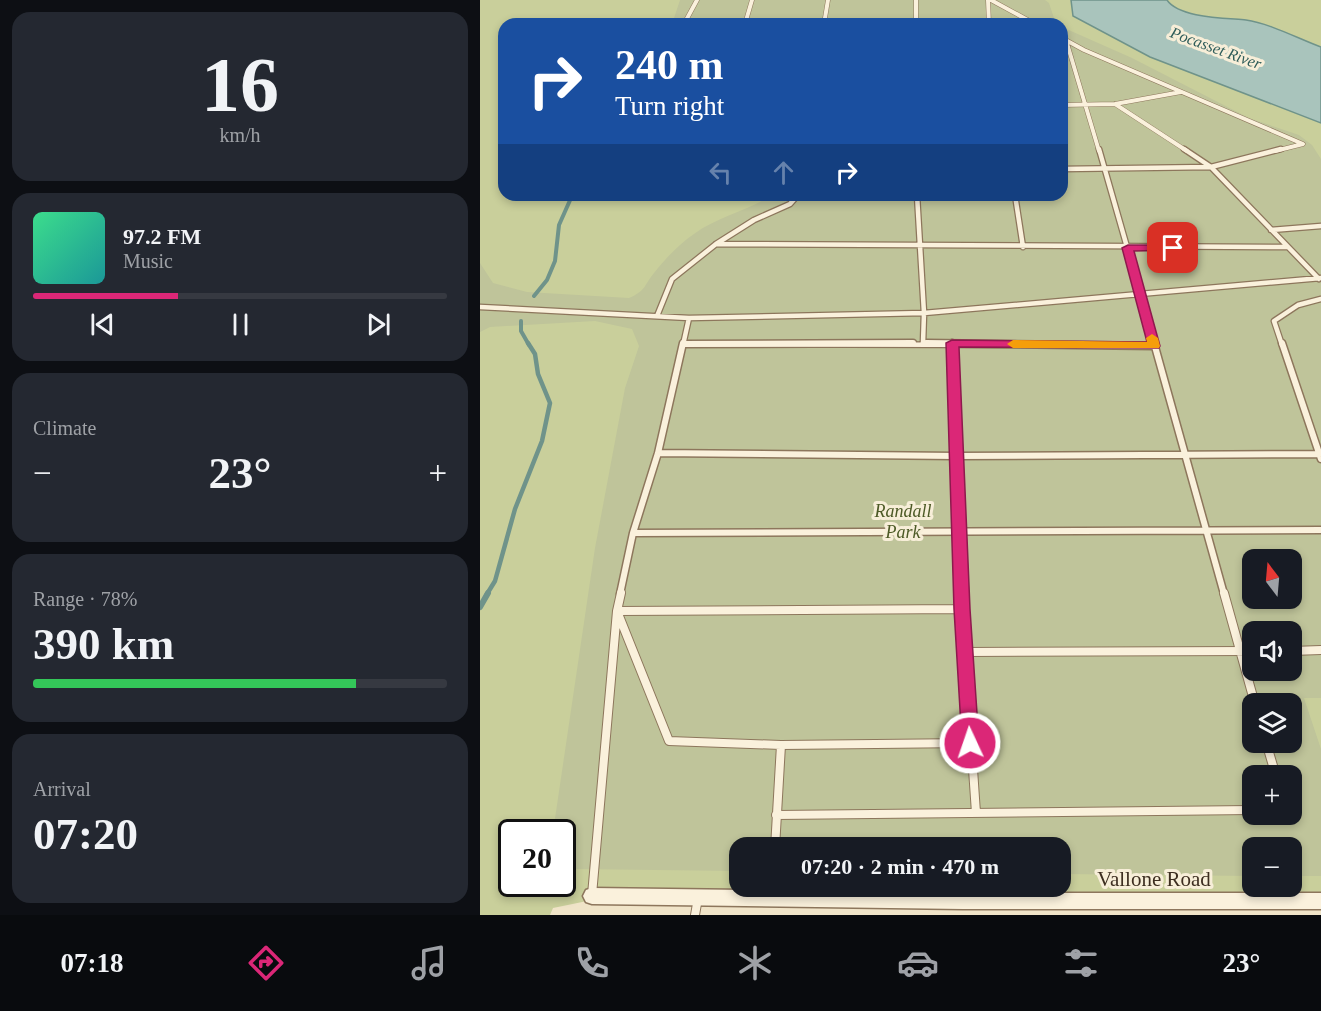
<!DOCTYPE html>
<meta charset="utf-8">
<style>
:root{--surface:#171b24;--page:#242831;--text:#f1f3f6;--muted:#9ea1a6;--line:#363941;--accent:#db2777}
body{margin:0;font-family:"Times New Roman",serif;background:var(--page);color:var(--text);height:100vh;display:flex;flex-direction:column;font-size:22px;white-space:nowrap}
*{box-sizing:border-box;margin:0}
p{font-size:20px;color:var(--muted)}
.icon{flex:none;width:33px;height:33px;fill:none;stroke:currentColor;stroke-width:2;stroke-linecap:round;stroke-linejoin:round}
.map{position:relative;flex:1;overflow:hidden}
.side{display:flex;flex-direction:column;gap:12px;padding:12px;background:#0d0f14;width:480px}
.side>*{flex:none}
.hud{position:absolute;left:18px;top:18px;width:570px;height:183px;border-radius:18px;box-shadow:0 3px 9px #0003;background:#1a4fa0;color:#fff;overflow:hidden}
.needle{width:39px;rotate:344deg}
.buttons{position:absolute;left:762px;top:549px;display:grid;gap:12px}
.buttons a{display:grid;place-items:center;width:60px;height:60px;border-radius:12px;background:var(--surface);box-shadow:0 3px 9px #0003;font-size:30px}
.speed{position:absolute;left:18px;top:819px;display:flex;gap:12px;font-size:30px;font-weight:700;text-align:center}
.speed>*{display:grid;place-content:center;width:78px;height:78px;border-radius:50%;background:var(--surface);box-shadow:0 3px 9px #0003;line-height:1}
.speed .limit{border:3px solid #111;border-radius:9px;background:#fff;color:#111}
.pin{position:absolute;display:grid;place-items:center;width:51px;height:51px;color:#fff;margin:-26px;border-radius:12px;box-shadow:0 3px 9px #0006}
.me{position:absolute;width:66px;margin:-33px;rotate:357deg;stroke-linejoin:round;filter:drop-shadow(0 0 4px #0008)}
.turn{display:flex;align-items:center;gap:21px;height:126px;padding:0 18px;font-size:27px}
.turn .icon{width:78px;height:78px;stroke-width:2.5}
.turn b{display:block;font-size:42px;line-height:51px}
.lanes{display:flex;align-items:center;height:57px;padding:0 18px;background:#0003;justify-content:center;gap:30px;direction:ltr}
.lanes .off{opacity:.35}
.big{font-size:45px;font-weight:600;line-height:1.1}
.side .widget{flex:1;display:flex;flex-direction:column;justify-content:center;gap:9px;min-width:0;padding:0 21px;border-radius:18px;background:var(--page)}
.side .dial{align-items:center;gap:0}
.dial b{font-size:78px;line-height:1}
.song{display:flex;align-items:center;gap:18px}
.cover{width:72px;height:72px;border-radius:9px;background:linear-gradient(135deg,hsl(150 70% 55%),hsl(180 70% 35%))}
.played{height:6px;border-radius:3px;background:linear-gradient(90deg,var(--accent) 35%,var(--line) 35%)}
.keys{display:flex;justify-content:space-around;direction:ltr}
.heat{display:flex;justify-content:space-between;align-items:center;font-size:33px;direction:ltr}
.charge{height:9px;border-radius:4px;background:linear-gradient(90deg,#34c759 78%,var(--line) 0)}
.trip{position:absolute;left:249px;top:837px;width:342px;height:60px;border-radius:18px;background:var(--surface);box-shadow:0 3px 9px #0003;font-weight:600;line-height:60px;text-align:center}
.dock{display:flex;height:96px;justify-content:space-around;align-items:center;background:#090b0e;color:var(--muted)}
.dock .icon{width:42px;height:42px}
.dock .active{color:var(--accent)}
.dock b{font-size:27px;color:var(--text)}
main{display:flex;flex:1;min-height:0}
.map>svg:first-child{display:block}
.green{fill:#c9cf9b;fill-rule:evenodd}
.cemetery{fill:#bfc49a;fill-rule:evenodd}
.water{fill:#a9c4bc;stroke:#6f938a;stroke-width:1.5}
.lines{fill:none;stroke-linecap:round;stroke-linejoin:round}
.stream-far2{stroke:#6f938a;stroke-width:4}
.stream-far1{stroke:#6f938a;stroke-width:4.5}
.stream{stroke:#6f938a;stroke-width:6}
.lane-far3-casing{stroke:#8d765c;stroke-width:5}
.lane-far2-casing{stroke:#8d765c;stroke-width:7}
.lane-far1-casing{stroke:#8d765c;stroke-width:9}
.lane-casing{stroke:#8d765c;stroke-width:10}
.street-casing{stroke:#8d765c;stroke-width:3}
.lane-far3{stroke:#faf1dc;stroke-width:4}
.lane-far2{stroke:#faf1dc;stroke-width:4.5}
.lane-far1{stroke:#faf1dc;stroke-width:6}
.lane{stroke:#faf1dc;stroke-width:8}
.street{fill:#faf1dc;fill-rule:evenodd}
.route{fill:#db2777;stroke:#8e194d;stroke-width:1.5}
.slow{fill:#f59e0b}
.labels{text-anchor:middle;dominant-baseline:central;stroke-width:6;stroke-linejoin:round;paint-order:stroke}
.far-water-label{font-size:16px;font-style:italic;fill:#2f5d5a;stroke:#f7eed8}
.park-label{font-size:18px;font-style:italic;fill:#4d5a26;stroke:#f7eed8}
.near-street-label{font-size:21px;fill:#3d2e20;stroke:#f7eed8}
</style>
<main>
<section class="side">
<div class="widget dial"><b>16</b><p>km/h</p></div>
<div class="widget">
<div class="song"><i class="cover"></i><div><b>97.2 FM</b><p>Music</p></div></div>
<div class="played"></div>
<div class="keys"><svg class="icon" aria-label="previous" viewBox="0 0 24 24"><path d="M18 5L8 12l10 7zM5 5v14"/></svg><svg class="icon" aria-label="pause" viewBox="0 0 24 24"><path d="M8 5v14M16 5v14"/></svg><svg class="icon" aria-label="next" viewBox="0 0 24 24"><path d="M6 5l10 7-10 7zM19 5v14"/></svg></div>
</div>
<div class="widget"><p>Climate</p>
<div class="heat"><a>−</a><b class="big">23°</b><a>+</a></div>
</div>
<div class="widget"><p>Range · 78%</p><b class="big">390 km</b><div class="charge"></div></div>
<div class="widget"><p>Arrival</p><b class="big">07:20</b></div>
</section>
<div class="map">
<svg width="841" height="915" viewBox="0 0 841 915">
<rect width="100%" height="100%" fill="#f0e4c8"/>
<!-- green -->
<path class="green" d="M0,0H841V899L112,900L73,908L70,915H0ZM24,24H582V195H24ZM772,560H812V598H772ZM772,632H812V670H772ZM772,704H812V742H772ZM772,776H812V814H772ZM32,832H82V884H32ZM260,848H580V886H260ZM772,848H812V886H772Z"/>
<!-- cemetery -->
<path class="cemetery" d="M200,0H565L569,3L576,24H192Z
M582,27L652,58L769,118L819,135L832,145L841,159V698H824L841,749V876H812V848H772V876L581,874L580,848H260L259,871L93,869L83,851L82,832H73L115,548L145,388L159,346L152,329L115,321L10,327L0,332V263L13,283L47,292L149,298C166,291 164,285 174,273C185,259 199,244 214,234C237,217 268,211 292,195H582ZM772,560H812V598H772ZM772,632H812V670H772ZM772,704H812V742H772ZM772,776H812V814H772Z"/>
<!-- water -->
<path class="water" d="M591,0H687C699,18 746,18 766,20C789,23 819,39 841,47V123L670,57L593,16Z"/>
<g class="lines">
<!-- stream-far2 -->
<path class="stream-far2" d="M54,296L67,280L75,261L79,225L91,198
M41,321V331L49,345"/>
<!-- stream-far1 -->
<path class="stream-far1" d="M7,594L15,581L35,509L62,441L70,403L58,374L55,354L48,343"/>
<!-- stream -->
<path class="stream" d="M0,607L8,593"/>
<defs>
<path id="lane-far3" d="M436,0V24
M508,0L509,24
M511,0L555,24
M204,24L217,0
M265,24L272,0
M344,24L348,0
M582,38L604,50L823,144L795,151
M586,40L619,151
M635,104L707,151
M582,105L635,104L701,92"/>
<path id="lane-far2" d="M619,149L675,345
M704,149L731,167L839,279
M582,169L731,167L801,149
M437,195L444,313L443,343
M535,195L543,247
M791,230L841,226
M236,244L807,247
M0,307L209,318L444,313L841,278
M177,316L192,279L236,244L274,220L310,204L318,195
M203,344L562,345
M203,345L209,318
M802,345L794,321L818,305L841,299"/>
<path id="lane-far1" d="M446,343L674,346
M472,343L481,594
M674,343L744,594
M802,343L841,459
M203,344L433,343
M178,453L476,456L839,454
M153,533L841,530
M140,594L153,533L178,453L203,343"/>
<path id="lane" d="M481,593L496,813
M744,593L775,704
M482,609L137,611L189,741L301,745L490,743
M812,651L841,650
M485,652L772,651
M786,742L796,776
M296,815L772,810
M295,848L301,745
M294,886V898
M112,895L137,611L141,593
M215,915L218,898"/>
<path id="street" d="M112,888L483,893H841V909H483L112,904L106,902L103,896L106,890Z"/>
</defs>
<!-- lane-far3 casing -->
<use href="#lane-far3" class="lane-far3-casing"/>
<!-- lane-far2 casing -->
<use href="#lane-far2" class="lane-far2-casing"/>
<!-- lane-far1 casing -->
<use href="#lane-far1" class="lane-far1-casing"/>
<!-- lane casing -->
<use href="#lane" class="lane-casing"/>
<!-- street casing -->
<use href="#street" class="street-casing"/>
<!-- lane-far3 -->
<use href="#lane-far3" class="lane-far3"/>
<!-- lane-far2 -->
<use href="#lane-far2" class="lane-far2"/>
<!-- lane-far1 -->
<use href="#lane-far1" class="lane-far1"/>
<!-- lane -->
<use href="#lane" class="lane"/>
<!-- street -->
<use href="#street" class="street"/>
</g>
<!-- route -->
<path class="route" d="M693,245L699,248L697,250L654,251L680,346L679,348L479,347L490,609L499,743L497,748L490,750L484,748L482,743L474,609L466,343L472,340L667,342L642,248L648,245Z"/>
<!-- slow -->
<path class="slow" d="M672,334L678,338L680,346L679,348H533L527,344L533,340L667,342L666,338Z"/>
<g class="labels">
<!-- far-water labels -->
<g class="far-water-label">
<text transform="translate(736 48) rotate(20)">Pocasset River</text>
</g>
<!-- park labels -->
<g class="park-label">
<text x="423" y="511">Randall<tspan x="423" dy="21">Park</tspan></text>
</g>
<!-- near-street labels -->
<g class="near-street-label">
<text x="674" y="879">Vallone Road</text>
</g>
</g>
</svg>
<div class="buttons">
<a><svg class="needle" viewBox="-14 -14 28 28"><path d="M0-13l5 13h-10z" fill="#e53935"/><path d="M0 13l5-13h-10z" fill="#9ea1a6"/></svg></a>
<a><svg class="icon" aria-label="sound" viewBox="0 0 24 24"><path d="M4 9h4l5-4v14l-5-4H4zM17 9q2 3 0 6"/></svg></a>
<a><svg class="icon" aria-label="layers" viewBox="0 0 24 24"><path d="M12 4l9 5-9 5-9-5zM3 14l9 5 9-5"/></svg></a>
<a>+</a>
<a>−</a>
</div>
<div class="speed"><div class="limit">20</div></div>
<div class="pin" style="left:693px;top:248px;background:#d93025"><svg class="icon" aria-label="arrive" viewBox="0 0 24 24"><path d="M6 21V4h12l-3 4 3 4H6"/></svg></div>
<svg class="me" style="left:490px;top:743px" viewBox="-20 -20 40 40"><circle r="17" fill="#db2777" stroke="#fff" stroke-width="3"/><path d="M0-11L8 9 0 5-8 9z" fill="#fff"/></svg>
<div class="trip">07:20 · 2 min · 470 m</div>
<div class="hud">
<div class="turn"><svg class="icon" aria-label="right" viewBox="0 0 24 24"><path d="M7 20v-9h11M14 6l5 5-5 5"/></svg><div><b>240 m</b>Turn right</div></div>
<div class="lanes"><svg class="icon off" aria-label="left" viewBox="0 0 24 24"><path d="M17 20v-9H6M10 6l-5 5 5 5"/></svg><svg class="icon off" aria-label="ahead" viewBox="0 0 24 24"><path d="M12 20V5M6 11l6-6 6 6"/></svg><svg class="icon" aria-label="right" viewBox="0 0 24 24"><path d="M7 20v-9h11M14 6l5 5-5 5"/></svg></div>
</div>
</div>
</main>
<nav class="dock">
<b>07:18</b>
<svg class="icon active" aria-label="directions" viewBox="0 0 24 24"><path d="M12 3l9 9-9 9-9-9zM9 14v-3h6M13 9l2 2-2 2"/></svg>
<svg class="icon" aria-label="music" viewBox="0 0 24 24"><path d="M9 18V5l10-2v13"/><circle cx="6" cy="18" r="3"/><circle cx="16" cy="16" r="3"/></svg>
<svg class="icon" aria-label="phone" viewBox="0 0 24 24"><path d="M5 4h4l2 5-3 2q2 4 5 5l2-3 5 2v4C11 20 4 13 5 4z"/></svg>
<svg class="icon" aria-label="climate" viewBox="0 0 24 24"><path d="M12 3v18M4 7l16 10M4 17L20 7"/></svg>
<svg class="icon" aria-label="car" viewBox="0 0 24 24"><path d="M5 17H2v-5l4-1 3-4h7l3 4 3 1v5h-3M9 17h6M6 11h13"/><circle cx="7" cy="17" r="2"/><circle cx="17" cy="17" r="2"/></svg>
<svg class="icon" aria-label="filters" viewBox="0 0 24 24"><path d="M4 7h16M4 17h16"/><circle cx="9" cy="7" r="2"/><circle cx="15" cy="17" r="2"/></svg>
<b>23°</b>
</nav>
